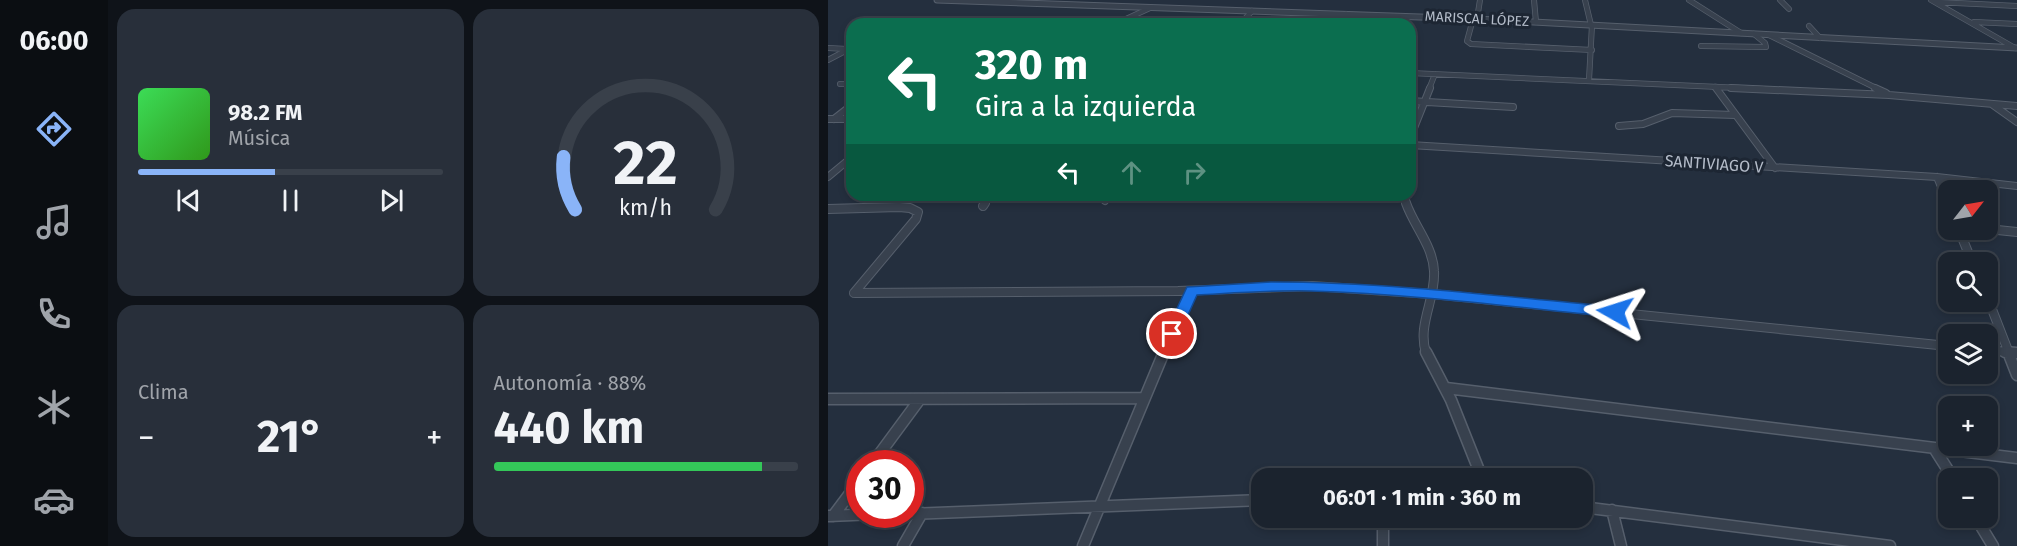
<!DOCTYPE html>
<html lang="es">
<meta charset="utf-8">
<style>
:root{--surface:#1b232e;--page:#282f3a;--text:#f1f3f6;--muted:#a0a4aa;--line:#39404a;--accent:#8ab4f8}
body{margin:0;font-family:"Fira Sans",sans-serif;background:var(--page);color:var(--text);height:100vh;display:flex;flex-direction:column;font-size:22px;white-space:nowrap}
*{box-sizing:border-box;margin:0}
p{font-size:20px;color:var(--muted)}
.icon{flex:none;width:33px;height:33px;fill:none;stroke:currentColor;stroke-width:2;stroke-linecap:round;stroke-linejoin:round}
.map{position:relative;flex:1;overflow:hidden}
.drawer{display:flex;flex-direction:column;gap:9px;padding:9px;background:#0f1319;width:720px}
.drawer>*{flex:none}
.hud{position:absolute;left:18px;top:18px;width:570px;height:183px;border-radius:18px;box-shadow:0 3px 9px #0003,0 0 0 2px var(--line);background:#0b6e4f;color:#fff;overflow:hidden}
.needle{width:39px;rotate:59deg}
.controls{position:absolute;left:1110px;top:180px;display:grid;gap:12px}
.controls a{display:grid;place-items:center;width:60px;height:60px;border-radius:12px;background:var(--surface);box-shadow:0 3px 9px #0003,0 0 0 2px var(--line);font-size:30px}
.speed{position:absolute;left:18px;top:450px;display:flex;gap:12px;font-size:30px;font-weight:700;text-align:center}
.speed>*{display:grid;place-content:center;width:78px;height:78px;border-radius:50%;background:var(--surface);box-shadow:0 3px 9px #0003,0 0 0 2px var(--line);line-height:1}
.speed .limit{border:9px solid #d22;background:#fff;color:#111}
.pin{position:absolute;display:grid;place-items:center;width:51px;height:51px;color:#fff;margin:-26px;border:3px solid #fff;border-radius:50%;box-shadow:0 2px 6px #0007}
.me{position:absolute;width:66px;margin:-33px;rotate:276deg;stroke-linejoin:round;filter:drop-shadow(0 0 4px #0008)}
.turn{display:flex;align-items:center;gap:21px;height:126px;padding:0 30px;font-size:27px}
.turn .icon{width:78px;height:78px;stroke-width:2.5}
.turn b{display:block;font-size:42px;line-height:51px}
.lanes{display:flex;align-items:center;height:57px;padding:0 30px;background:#0003;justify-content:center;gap:30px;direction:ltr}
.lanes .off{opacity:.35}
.big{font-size:45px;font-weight:700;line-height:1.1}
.drawer .widget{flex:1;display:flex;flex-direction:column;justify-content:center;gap:9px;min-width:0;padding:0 21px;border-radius:18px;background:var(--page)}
.drawer .dial{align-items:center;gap:0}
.dial svg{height:156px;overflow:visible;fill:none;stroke:var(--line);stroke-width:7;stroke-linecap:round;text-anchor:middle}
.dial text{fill:var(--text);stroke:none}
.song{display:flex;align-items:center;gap:18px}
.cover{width:72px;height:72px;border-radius:9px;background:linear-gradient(135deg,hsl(130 70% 55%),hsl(110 70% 35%))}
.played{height:6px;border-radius:3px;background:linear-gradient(90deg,var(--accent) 45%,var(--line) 45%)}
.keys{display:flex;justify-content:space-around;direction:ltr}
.heat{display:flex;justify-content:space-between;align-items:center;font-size:33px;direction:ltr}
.charge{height:9px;border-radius:4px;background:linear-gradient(90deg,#34c759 88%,var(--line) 0)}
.drawer .tiles{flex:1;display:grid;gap:9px;grid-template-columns:repeat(2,1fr)}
.trip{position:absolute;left:423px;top:468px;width:342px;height:60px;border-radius:18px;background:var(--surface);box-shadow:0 3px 9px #0003,0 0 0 2px var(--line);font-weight:700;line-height:60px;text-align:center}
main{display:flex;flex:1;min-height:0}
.tab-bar{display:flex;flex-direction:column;width:108px;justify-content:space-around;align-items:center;background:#0b0e12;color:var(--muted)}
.tab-bar .icon{width:42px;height:42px}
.tab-bar .selected{color:var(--accent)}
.tab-bar b{font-size:27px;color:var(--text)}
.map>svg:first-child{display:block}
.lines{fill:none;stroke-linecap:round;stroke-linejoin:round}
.minor-far3-casing{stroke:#565f6c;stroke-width:6}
.minor-far2-casing{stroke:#565f6c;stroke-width:8}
.minor-far1-casing{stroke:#565f6c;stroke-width:10}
.minor-casing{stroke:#565f6c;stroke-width:13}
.tertiary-casing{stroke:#565f6c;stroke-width:7}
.minor-far3{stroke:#38414e;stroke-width:4.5}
.minor-far2{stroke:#38414e;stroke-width:6}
.minor-far1{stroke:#38414e;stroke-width:8}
.minor{stroke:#38414e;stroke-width:10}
.tertiary{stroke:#38414e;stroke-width:5}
.route{fill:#1a73e8;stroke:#114b97;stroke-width:1.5}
.labels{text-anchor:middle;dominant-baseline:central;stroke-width:6;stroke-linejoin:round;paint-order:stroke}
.far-street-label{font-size:14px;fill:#b4bcc9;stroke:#1d2633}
.street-label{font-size:16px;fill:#b4bcc9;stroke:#1d2633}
</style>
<main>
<nav class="tab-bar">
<b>06:00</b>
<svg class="icon selected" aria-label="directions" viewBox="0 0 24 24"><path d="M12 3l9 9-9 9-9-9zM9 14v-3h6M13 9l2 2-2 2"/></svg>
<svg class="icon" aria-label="music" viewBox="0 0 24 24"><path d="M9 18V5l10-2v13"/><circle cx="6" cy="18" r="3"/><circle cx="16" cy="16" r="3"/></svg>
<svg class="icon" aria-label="phone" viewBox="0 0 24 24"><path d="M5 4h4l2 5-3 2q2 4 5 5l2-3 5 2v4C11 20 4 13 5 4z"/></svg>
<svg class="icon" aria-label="climate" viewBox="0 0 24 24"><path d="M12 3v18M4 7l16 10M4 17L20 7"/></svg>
<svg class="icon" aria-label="car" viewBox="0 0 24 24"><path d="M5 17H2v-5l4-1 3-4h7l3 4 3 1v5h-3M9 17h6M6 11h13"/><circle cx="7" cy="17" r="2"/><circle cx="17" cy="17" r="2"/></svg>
</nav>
<section class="drawer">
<div class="tiles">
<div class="widget">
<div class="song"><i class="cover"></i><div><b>98.2 FM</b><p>Música</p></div></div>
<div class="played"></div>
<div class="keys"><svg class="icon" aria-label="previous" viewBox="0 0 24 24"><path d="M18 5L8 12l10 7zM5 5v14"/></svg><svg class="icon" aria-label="pause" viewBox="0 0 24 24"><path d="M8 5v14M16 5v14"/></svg><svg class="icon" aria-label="next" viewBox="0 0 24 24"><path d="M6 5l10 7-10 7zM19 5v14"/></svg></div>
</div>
<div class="widget dial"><svg viewBox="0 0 100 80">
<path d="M14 69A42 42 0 1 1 86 69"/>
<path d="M14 69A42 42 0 0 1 8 42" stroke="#8ab4f8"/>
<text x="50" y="56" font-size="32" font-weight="700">22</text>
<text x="50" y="72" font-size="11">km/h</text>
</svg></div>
<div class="widget"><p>Clima</p>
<div class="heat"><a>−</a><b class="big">21°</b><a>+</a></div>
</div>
<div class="widget"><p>Autonomía · 88%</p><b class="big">440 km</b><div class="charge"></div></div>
</div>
</section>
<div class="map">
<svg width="1189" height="546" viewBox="0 0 1189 546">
<rect width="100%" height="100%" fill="#242f3e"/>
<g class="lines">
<defs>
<path id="minor-far3" d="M706,0L708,22
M757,0L763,25
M861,0L913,33
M952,0L961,9
M1103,0L1187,48
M1108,2L1189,6
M645,19L639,41L643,44L764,50
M649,19L652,0
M1146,22L1189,24
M287,24L322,8
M412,24L424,11
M517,24L518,14
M981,26L992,38
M941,35L1050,89
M873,46L938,47L937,43L926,34
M0,48L19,49
M0,60L21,49
M582,73L936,89
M761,80L764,25
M12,84H24
M887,87L889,89
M601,89L607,74"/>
<path id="minor-far2" d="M888,88L947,168
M903,88L1061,95L1189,106
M1047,88L1058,93
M582,101L685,107
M1165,105L1189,122
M0,119H24
M6,119L24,105
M791,126L815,124L844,113L907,115
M582,138L602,88
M582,145L1109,177L1189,186
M0,177L24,157
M1109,177L1120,204
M577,195L579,204
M277,201L281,195
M156,204L163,195"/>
<path id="minor-far1" d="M578,203C586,226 605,246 606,271C608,299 589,324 598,353
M1119,203L1120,205
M155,206L157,203
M0,209L71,207L82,208L90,212L88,219L26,293
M1160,229L1189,232
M1131,230L1144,262
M26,293L350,291L484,286L604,294L1120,346
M1160,299L1181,353
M1160,350L1189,353
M336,353L364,291"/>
<path id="minor" d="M598,352L623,400L654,478
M1177,352L1189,353
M1180,352L1189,375
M618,388L1189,458
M0,399L315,398
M1106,448L1125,478
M44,464L92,399
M754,507L1062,546
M784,510L793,546
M82,514L434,500
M0,516L49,514
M5,516L32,480
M555,518V546
M1148,518L1165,546
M75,546L94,513
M255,546L336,352"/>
<path id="tertiary" d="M109,0L649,19L1189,48"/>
</defs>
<!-- minor-far3 casing -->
<use href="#minor-far3" class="minor-far3-casing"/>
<!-- minor-far2 casing -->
<use href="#minor-far2" class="minor-far2-casing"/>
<!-- minor-far1 casing -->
<use href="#minor-far1" class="minor-far1-casing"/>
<!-- minor casing -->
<use href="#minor" class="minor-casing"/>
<!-- tertiary casing -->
<use href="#tertiary" class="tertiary-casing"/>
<!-- minor-far3 -->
<use href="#minor-far3" class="minor-far3"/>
<!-- minor-far2 -->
<use href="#minor-far2" class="minor-far2"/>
<!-- minor-far1 -->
<use href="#minor-far1" class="minor-far1"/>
<!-- minor -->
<use href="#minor" class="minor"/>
<!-- tertiary -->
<use href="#tertiary" class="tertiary"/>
</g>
<!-- route -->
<path class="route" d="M443,282C558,282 672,296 787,307L794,312L787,317C686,307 584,294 483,291C445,290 407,293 369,295L350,337H339L337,334L359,287Z"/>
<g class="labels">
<!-- far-street labels -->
<g class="far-street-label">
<text transform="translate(649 19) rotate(3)">MARISCAL LÓPEZ</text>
</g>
<!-- street labels -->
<g class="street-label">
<text transform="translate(886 164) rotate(4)">SANTIVIAGO V</text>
</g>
</g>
</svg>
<div class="controls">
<a><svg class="needle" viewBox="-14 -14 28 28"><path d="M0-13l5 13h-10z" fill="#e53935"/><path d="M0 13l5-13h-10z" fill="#a0a4aa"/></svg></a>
<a><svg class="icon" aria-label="search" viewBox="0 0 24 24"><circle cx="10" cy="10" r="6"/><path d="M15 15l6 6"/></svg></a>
<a><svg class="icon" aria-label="layers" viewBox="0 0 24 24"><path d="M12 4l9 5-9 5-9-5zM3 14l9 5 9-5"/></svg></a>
<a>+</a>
<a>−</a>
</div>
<div class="speed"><div class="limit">30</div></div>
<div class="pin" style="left:344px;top:334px;background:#d93025"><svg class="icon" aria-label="arrive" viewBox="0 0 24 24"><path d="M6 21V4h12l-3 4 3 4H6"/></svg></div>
<svg class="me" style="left:787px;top:312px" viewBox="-20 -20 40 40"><path d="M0-17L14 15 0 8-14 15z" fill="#1a73e8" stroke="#fff" stroke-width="4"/></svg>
<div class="trip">06:01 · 1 min · 360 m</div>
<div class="hud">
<div class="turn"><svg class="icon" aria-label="left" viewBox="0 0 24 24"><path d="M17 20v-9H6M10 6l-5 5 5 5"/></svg><div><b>320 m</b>Gira a la izquierda</div></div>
<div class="lanes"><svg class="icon" aria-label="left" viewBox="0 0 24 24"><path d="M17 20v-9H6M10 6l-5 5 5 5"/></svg><svg class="icon off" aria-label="ahead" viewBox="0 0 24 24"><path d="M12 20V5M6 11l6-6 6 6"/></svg><svg class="icon off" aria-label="right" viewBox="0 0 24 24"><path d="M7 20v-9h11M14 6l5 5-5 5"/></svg></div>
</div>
</div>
</main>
